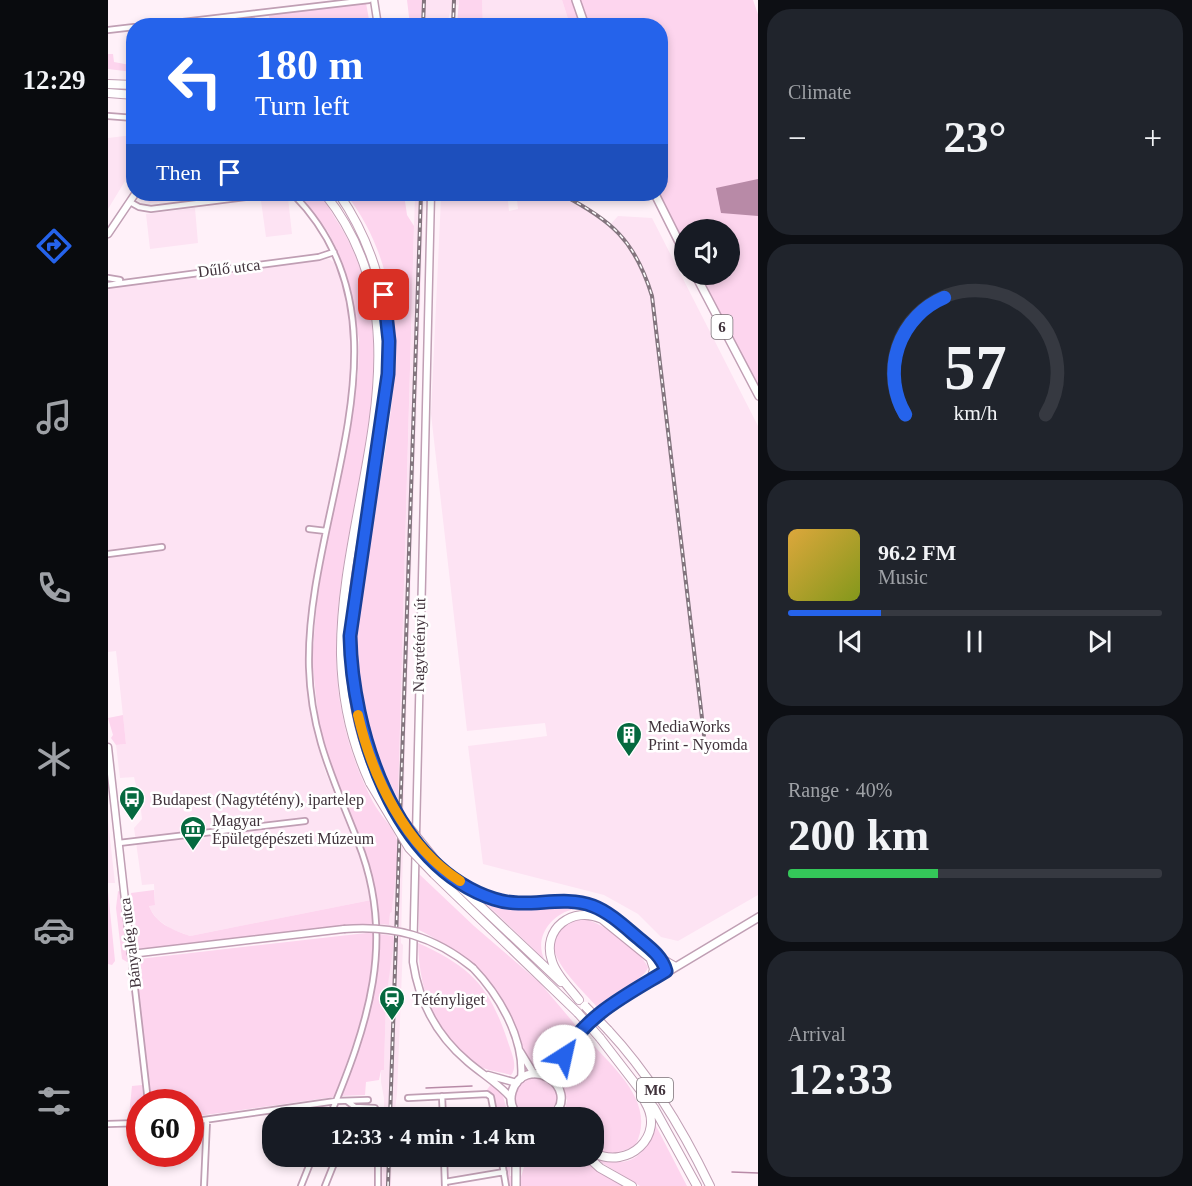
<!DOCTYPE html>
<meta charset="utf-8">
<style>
:root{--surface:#171b24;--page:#20242c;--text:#f1f3f6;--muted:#9ea1a6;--line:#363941;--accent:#2563eb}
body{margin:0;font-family:"Times New Roman",serif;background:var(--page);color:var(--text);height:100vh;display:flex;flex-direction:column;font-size:22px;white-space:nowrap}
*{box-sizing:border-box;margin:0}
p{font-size:20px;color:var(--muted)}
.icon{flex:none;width:33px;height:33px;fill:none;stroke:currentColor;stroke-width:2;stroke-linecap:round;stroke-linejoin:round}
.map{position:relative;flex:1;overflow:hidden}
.details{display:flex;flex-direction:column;gap:9px;padding:9px;background:#0d0f14;width:434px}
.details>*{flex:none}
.hud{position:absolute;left:18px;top:18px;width:542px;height:183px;border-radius:24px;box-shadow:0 3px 9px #0003;background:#2563eb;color:#fff;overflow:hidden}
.fabs{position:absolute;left:566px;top:219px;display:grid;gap:12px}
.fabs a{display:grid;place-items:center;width:66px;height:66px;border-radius:50%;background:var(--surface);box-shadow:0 3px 9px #0003;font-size:30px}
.speed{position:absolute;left:18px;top:1089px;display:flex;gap:12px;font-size:30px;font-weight:700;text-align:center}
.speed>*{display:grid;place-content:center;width:78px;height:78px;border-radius:50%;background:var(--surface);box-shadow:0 3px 9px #0003;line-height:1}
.speed .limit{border:9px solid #d22;background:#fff;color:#111}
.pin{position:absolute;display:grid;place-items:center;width:51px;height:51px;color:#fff;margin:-26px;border-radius:12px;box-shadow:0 3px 9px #0006}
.me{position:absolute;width:66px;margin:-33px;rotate:35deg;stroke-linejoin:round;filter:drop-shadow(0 0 4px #0008)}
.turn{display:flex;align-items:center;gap:21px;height:126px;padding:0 30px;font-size:27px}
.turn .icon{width:78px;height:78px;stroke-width:2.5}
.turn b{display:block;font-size:42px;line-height:51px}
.then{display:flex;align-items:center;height:57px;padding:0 30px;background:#0003;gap:12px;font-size:22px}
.big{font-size:45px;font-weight:700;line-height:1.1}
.details .widget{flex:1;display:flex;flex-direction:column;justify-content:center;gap:9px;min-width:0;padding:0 21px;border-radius:24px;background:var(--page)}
.details .dial{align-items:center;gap:0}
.dial svg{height:156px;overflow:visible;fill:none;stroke:var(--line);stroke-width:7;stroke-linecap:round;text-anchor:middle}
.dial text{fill:var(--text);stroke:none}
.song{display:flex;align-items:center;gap:18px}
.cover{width:72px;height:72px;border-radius:9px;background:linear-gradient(135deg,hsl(40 70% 55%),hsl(70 70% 35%))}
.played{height:6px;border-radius:3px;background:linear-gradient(90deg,var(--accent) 25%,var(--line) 25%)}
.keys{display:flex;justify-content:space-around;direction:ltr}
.heat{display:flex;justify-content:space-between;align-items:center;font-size:33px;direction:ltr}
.charge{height:9px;border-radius:4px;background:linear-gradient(90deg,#34c759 40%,var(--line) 0)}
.trip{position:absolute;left:154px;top:1107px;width:342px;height:60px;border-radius:24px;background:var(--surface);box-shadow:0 3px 9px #0003;font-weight:700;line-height:60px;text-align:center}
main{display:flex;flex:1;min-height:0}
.dock{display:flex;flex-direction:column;width:108px;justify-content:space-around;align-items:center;background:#090b0e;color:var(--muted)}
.dock .icon{width:42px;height:42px}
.dock .current{color:var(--accent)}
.dock b{font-size:27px;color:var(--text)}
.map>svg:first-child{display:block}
.built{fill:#fde3f3}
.green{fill:#fdd5ee}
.water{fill:#b88aa7}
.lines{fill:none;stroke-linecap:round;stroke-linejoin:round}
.stream{stroke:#b88aa7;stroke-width:1.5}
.street-casing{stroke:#c09fb4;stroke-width:8}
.secondary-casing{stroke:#c09fb4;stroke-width:9}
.primary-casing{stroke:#c09fb4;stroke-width:10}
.highway-casing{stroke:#c09fb4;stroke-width:10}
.street{stroke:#fff;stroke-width:4.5}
.secondary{stroke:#fff;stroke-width:6}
.primary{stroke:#fff;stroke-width:7}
.highway{stroke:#fff;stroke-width:8}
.rail-casing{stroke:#83757e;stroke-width:4}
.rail{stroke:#fff;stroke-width:1.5;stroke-dasharray:4.5;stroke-linecap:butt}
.secondary-bridge-casing{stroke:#c09fb4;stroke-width:9;stroke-linecap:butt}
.highway-bridge-casing{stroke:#c09fb4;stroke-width:10;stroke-linecap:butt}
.secondary-bridge{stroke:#fff;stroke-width:6}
.highway-bridge{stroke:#fff;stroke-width:8}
.route-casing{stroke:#184099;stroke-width:15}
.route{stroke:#2563eb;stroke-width:10}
.slow{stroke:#f59e0b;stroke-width:10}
.labels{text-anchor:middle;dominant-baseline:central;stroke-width:5;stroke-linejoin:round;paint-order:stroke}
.shield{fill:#fff;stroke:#797076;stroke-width:1.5}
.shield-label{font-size:15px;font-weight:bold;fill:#40323b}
.street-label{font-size:16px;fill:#40323b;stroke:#fff}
.poi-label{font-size:16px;fill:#40323b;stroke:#fff;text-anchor:start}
</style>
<main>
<nav class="dock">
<b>12:29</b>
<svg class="icon current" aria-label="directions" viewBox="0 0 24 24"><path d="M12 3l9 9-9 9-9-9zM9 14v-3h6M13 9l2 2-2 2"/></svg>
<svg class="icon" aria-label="music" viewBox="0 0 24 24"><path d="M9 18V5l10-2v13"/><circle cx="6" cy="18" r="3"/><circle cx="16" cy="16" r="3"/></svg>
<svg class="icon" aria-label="phone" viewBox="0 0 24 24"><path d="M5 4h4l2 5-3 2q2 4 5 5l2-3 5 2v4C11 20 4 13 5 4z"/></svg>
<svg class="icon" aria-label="climate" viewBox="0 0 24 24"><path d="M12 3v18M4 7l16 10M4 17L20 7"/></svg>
<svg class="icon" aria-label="car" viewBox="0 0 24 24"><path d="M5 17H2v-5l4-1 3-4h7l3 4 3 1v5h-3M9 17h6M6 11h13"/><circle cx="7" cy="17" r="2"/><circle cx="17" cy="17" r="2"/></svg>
<svg class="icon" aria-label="filters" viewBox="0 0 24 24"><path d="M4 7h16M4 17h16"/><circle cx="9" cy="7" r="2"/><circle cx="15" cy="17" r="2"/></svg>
</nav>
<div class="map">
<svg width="651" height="1186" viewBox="0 0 651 1186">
<rect width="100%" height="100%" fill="#fff1f9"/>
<!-- built -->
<path class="built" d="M314,0H351L350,5L344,4L339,25L313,26Z
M374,0H454L462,25H375Z
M25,135V168L0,209V138Z
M42,194H122L42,203L37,200Z
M307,194H316L297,753L293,943L295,945L289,1094L286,1117H276V1098L273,1082V1070H276L278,999L285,936L281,925L282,912H284L289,839Z
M365,194H392L400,201L401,211L410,209L409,200L414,194H449L482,210L501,226L510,216L544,218L650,426V895L570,941L553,937L530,914L496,895L375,864L360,746L439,736L437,723L359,731L323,414L333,198Z
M180,198L184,234L158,237L153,201Z
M87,208L90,243L42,249L38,214Z
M221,259L228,264L240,299L246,344L242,397L203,604L199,637V682L206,730L217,771L250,849L263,900L82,936L63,929L49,919L42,909L41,905H47L46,884L34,885L26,828L34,819L32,802L26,777L12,778L8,745L18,744L8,651L0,652V288Z
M0,821L7,883H0Z
M275,1156L284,1157L283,1186H274Z"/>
<!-- green -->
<path class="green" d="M299,0H314L313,25H302Z
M351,0H374L375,25H349Z
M454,0H464L472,25H462Z
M471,0H645L651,17L650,386L591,275L621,274V230H576V244L551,194L552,26L480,25Z
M258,3L262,25H162L161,16L167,14Z
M25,51V72L0,69V54H5L6,62L22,65L21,52Z
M192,194H211C219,202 224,214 231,224C315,360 217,529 229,676C232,719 245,764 265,802C271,814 286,828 289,840C292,855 285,895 284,912L282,913L281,925L271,924L262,868L229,788L212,734L204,659L209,601L221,524L250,374L251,340L241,284L230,252L220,232Z
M238,194H296L299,215L306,226L290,799C268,757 253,713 249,665C247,636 252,604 256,575C273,451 324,305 238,194Z
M15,715L18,744L8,745L3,738L5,735L0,718Z
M310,873L366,926L432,983L470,1028L430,1066L424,1065C386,992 390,970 311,930Z
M46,890L47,905L41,906C48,924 65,930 82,936L263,900L266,925L31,949L23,893Z
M0,891L7,961L4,965L0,964Z
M10,891L16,893L22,960L19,962L14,959L8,908Z
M372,898L410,909L454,906L466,909C444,914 426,936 436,959Z
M472,918C492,920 531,949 540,967C540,976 500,1000 490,1008C469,984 412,936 472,918Z
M267,932C266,991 247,1042 226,1097L83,1117L82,1102H42L29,983L32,978L31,959Z
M272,934L285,936L286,941L278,999L276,1070H273L271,1080L258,1082L257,1095L232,1096C255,1037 269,1000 272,934Z
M310,943C365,968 382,987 401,1045C404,1054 410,1067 403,1075C393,1072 380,1071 371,1066C327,1043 311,989 310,943Z
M477,1036C504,1067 550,1102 527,1146C513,1152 499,1158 486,1148V1118L460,1117L457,1109L459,1100L453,1077L465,1050Z
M407 1098a21 21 0 1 1 42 0a21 21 0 1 1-42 0Z
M384,1083L395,1096L401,1117H389L385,1096L378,1091Z
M34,1085L36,1102H32L31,1115H21L24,1086Z
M546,1122L579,1186H532L486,1158C522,1169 539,1158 546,1122Z
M395,1157H402V1176L413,1177L419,1157H474L488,1169L521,1186H400Z"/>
<!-- water -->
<path class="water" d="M650,179V216L613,213L608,188Z"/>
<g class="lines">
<!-- stream -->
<path class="stream" d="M318,1088L364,1086
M624,1172L651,1173"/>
<defs>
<path id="street" d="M41,26L261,0
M0,30L26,27
M0,116L26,118
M185,194C315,326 197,510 201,667C203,736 226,780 250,842C289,940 260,1025 221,1118
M326,194H348
M22,202L31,207L43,209L161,194
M0,278L12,280
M0,285L211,257L226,252
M201,529L218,531
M0,554L54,547
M11,843L197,821
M23,954L40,1102
M334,1096L335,1118
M300,1098L379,1094L383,1097L387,1118
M239,1101L247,1107L267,1108L271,1118
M247,1118V1107
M82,1122L228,1101L260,1100
M0,1124L32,1123
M336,1156L337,1186
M393,1156L398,1186
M337,1182L396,1172
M96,1186L99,1120
M193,1186L205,1156
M217,1186L229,1156
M270,1186V1156"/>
<path id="secondary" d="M266,0L270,26
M323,194L305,962C311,1002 329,1036 360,1062C374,1074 391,1084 403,1098
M0,234L27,194
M0,747L23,954L236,929
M365,968C391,995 417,1039 413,1079
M412,1051L426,1074
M380,1075L409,1083"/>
<path id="primary" d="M468,0L477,26
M547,194L576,252
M587,274L651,396
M432,1074L478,1027L511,1001L651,917
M446,1081L459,1051
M412,1118C405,1111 401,1102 404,1092C415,1053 476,1084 444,1118
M408,1186V1156"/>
<path id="highway" d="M0,84L26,85
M0,93L26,95
M217,194C328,334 231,499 233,655C234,700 243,742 262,783
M231,194C314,315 270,435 251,568C248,590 243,613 242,636C241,683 251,729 269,773
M337,871C364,889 388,904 421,905C443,905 464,898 485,906C517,919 536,951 566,966
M326,874L470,1013
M348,883L453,982
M543,980L546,969L543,960
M471,1000C462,988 448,975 444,961C433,929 465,905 494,919L558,971
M500,1030C543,1076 575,1130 602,1186
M492,1038L546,1108L589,1186
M451,1108L454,1118
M486,1153C520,1170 558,1136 537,1102
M479,1156L492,1168L524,1186"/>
</defs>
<!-- street casing -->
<use href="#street" class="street-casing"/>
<!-- secondary casing -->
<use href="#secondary" class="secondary-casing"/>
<!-- primary casing -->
<use href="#primary" class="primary-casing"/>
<!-- highway casing -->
<use href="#highway" class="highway-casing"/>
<!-- street -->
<use href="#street" class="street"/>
<!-- secondary -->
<use href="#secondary" class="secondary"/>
<!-- primary -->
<use href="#primary" class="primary"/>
<!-- highway -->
<use href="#highway" class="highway"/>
<defs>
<path id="rail" d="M315,26L316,0
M345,26L346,0
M453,194C503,220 527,240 544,296L596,735
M282,1118L313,194
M280,1186L281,1156"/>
</defs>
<!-- rail casing -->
<use href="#rail" class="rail-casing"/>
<!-- rail -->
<use href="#rail" class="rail"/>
<defs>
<path id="secondary-bridge" d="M236,929C286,925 326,936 365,968"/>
<path id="highway-bridge" d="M269,773L291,815L332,866
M262,783L301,848L326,874
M477,1006L500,1030
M470,1013L492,1038"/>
</defs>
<!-- secondary-bridge casing -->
<use href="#secondary-bridge" class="secondary-bridge-casing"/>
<!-- highway-bridge casing -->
<use href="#highway-bridge" class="highway-bridge-casing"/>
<!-- secondary-bridge -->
<use href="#secondary-bridge" class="secondary-bridge"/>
<!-- highway-bridge -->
<use href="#highway-bridge" class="highway-bridge"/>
</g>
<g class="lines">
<defs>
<path id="route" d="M276,295L281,341L280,374L242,636C244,730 285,866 386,899C419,910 453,894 485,906C501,912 516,926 529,937C541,947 554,956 558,971C522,993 475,1016 456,1056"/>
</defs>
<!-- route casing -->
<use href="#route" class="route-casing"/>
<!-- route -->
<use href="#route" class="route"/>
<!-- slow -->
<path class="slow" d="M250,715C264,776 297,846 352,881"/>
</g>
<!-- icons -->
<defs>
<symbol id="building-pin" viewBox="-11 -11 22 30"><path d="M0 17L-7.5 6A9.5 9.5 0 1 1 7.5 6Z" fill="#05693f" stroke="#fff"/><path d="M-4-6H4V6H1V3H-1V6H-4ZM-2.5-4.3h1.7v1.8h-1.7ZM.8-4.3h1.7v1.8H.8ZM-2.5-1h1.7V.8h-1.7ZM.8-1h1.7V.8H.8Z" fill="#fff"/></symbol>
<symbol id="bus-pin" viewBox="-11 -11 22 30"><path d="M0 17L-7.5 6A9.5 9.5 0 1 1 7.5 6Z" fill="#05693f" stroke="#fff"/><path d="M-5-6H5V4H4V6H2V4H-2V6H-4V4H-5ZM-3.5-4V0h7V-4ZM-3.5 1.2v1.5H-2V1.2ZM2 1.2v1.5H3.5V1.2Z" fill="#fff"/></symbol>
<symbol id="museum-pin" viewBox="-11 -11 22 30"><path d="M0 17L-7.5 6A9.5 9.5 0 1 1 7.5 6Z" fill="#05693f" stroke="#fff"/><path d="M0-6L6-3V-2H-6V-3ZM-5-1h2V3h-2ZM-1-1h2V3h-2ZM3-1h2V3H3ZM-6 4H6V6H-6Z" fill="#fff"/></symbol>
<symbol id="station-pin" viewBox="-11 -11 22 30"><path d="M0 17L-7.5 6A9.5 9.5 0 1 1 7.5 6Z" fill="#05693f" stroke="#fff"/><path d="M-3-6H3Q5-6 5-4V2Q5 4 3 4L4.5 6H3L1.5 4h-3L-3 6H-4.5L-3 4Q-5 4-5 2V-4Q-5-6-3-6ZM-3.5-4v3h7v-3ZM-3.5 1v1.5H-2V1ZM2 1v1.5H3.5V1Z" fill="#fff"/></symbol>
</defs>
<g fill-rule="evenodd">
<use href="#building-pin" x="506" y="720" width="30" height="40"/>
<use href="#bus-pin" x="9" y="784" width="30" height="40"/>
<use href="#museum-pin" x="70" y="814" width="30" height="40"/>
<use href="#station-pin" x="269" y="984" width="30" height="40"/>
</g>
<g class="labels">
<!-- shield labels -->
<g class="shield">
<rect x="603.5" y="315" width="21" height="24" rx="4.5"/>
<rect x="529" y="1078" width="36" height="24" rx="4.5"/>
</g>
<g class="shield-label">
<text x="614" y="327">6</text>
<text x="547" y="1090">M6</text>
</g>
<!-- street labels -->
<g class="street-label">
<text transform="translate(121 268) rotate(-7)">Dűlő utca</text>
<text transform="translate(311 645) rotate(-89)">Nagytétényi út</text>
<text transform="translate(22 943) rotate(-97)">Bányalég utca</text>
</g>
<!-- poi labels -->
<g class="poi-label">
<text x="540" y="726">MediaWorks<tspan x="540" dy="18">Print - Nyomda</tspan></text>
<text x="44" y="799">Budapest (Nagytétény), ipartelep</text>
<text x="104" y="820">Magyar<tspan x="104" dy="18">Épületgépészeti Múzeum</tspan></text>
<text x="304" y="999">Tétényliget</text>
</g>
</g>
</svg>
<div class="fabs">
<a><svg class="icon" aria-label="sound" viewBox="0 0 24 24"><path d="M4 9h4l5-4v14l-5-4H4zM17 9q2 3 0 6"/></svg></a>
</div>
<div class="speed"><div class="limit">60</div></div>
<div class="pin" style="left:276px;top:295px;background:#d93025"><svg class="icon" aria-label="arrive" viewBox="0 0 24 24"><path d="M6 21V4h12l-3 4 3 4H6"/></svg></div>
<svg class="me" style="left:456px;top:1056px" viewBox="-20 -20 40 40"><circle r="19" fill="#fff"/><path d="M0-13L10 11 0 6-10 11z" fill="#2563eb"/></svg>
<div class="trip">12:33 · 4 min · 1.4 km</div>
<div class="hud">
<div class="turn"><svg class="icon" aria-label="left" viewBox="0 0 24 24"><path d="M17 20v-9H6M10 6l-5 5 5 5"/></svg><div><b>180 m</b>Turn left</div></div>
<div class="then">Then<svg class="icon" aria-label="arrive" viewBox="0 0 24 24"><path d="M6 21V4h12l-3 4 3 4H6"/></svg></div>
</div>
</div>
<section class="details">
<div class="widget"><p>Climate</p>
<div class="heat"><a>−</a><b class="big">23°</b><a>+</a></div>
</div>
<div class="widget dial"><svg viewBox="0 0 100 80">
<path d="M14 69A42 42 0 1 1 86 69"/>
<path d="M14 69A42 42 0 0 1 34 9" stroke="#2563eb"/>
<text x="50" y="56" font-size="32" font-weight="700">57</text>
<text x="50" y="72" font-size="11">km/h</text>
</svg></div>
<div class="widget">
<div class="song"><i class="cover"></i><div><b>96.2 FM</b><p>Music</p></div></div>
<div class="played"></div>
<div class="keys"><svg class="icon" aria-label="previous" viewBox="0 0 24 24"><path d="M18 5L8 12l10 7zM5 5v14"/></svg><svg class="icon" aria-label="pause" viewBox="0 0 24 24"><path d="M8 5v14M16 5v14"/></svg><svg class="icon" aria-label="next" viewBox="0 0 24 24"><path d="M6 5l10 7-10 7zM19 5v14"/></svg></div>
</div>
<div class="widget"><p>Range · 40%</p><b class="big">200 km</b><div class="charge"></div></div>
<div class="widget"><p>Arrival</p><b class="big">12:33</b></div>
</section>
</main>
